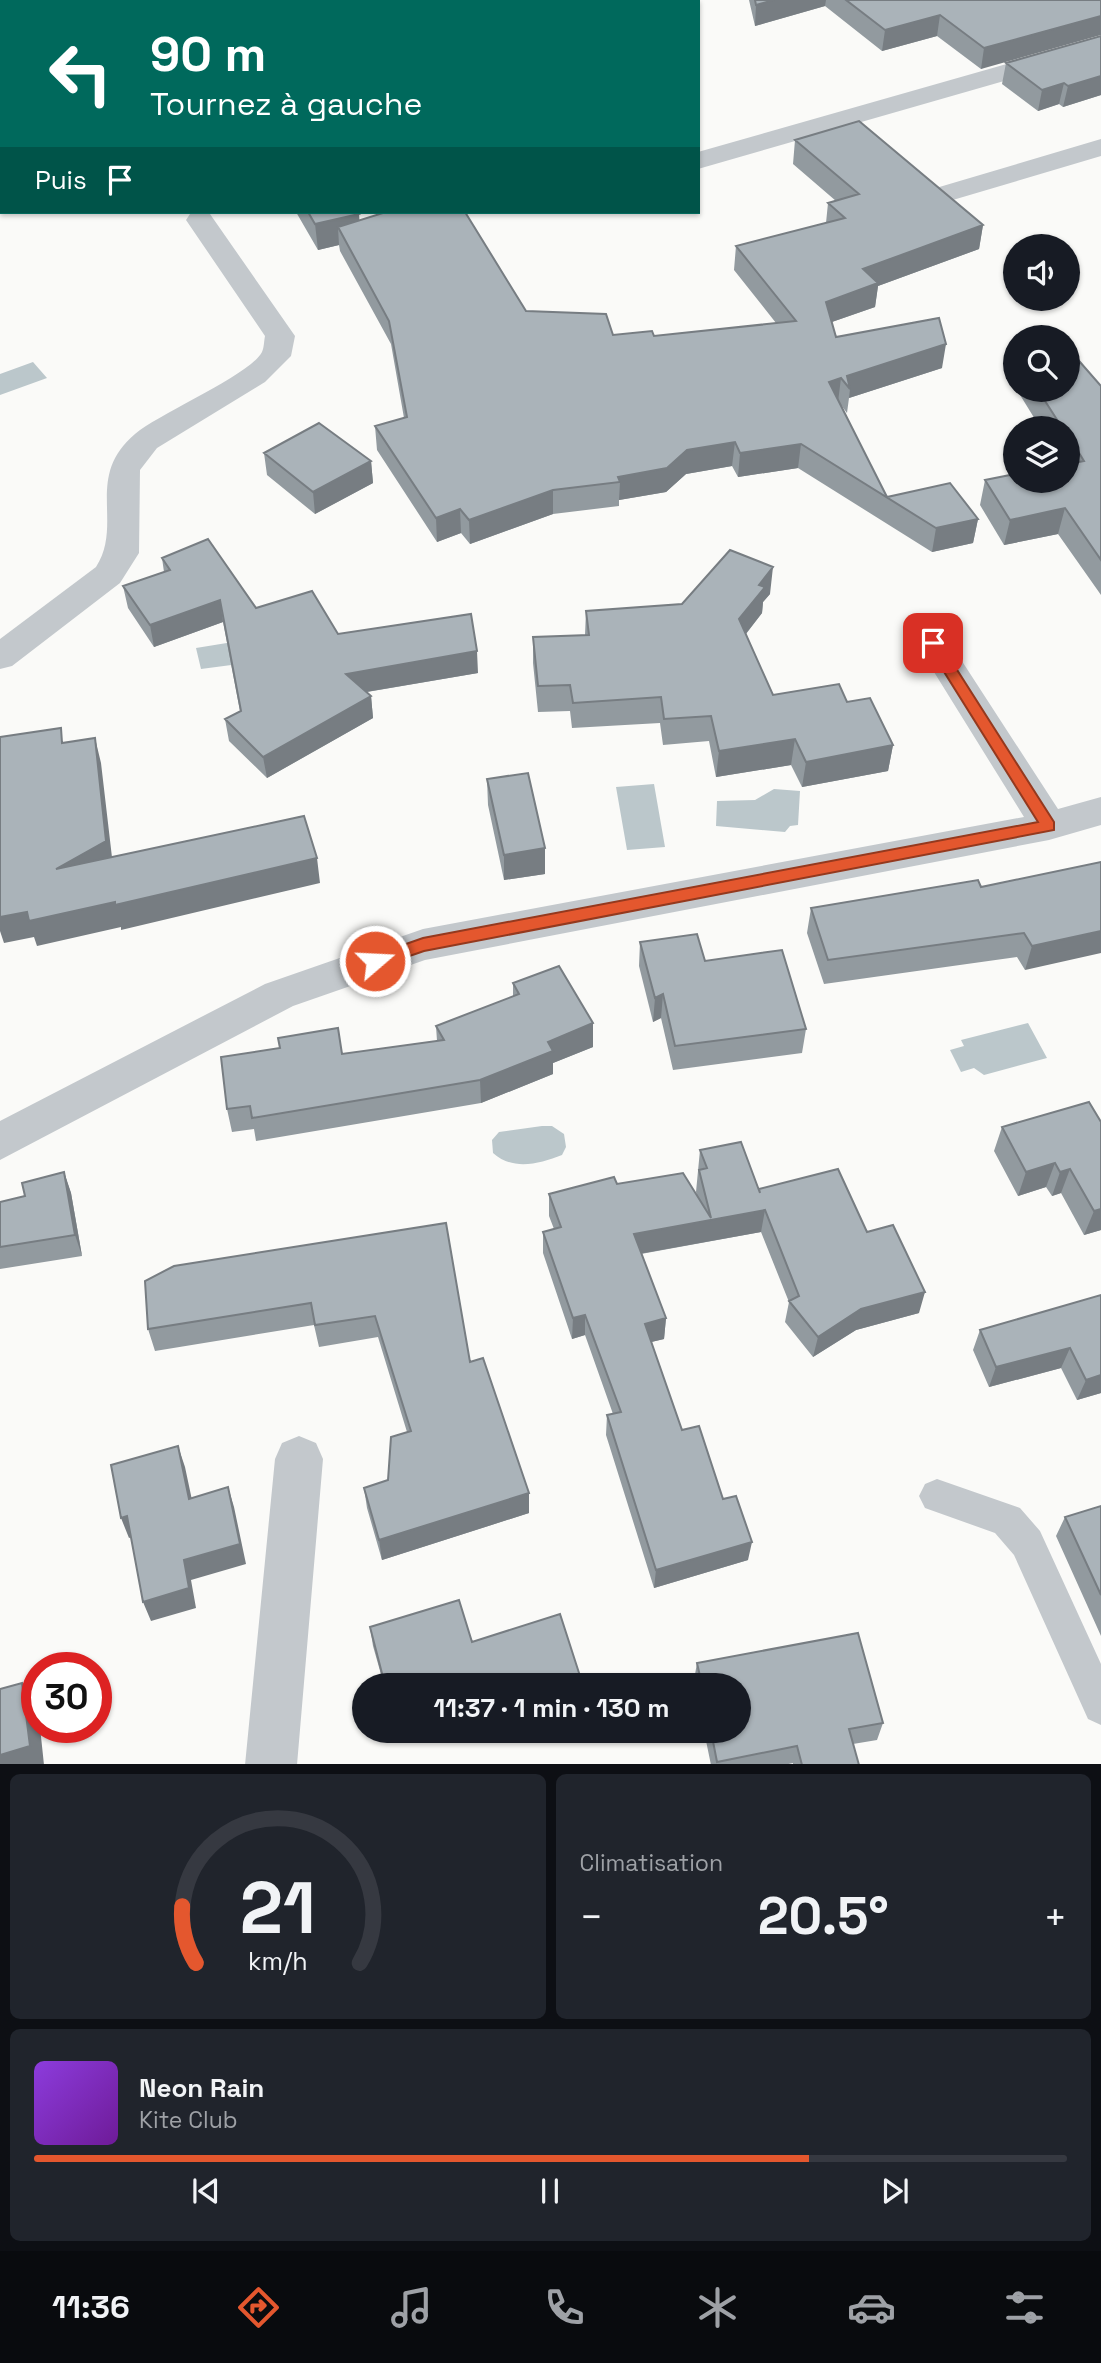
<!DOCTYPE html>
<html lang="fr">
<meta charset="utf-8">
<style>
:root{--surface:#171b24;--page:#20242c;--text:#f1f3f6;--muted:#9ea1a6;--line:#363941;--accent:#e4572e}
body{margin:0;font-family:"Space Grotesk",sans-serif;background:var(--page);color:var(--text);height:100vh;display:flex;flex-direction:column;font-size:26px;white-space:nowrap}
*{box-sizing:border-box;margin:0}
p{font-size:23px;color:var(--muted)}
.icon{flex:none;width:38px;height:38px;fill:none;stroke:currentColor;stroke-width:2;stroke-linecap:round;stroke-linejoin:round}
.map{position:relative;height:1764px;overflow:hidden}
.side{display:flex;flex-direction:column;gap:10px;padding:10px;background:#0d0f14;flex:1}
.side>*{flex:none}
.top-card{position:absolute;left:0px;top:0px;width:700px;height:214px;box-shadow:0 2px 5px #0004;background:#00695c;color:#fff;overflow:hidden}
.buttons{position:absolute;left:1003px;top:234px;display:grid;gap:14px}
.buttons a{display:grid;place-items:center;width:77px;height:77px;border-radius:50%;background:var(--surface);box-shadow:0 2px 5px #0004;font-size:35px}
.speed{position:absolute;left:21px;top:1652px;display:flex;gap:14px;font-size:35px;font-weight:700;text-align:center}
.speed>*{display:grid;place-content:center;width:91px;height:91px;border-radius:50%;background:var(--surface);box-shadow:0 2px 5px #0004;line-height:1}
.speed .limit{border:10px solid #d22;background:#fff;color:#111}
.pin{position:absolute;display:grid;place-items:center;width:60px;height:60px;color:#fff;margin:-30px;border-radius:14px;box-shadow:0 4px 10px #0006}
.me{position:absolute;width:77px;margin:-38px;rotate:71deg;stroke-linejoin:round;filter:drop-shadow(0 0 5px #0008)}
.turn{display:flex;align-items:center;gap:24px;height:147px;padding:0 35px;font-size:32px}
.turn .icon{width:91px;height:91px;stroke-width:2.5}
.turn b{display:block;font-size:49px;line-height:60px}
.then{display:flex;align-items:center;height:66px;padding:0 35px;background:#0003;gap:14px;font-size:26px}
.big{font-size:52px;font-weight:700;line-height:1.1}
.side .widget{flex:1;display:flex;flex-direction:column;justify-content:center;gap:10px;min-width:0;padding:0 24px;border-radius:10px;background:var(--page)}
.side .dial{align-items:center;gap:0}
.dial svg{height:182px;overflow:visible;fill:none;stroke:var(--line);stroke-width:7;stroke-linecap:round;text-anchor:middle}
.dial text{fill:var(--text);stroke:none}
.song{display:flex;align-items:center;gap:21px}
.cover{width:84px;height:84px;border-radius:10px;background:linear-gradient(135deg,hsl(270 70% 55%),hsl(280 70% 35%))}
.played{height:7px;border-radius:4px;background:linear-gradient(90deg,var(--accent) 75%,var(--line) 75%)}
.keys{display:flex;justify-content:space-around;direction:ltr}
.heat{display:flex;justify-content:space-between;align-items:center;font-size:38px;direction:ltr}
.side .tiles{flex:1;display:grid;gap:10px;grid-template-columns:1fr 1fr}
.widget:last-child{grid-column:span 2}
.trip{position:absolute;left:352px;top:1673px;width:399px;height:70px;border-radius:35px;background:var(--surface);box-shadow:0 2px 5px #0004;font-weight:700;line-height:70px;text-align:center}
.tabs{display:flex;height:112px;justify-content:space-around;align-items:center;background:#090b0e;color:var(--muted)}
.tabs .icon{width:49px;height:49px}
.tabs .active{color:var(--accent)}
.tabs b{font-size:32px;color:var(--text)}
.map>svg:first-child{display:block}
.water{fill:#bbc7cb}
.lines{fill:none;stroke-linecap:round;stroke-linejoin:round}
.service{fill:#c3c8cc;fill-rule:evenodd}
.minor{fill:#c3c8cc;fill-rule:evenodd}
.wall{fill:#929a9f}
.shaded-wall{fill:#777d82}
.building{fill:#aab3b9;stroke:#777d82;stroke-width:2}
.route{fill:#e4572e;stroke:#94391e;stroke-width:2}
</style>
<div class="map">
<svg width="1101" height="1765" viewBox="0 0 1101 1765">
<rect width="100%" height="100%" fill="#fafaf8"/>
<!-- water -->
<path class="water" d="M33,362L47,378L0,395V374Z
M257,638L261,661L201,669L196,648Z
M654,784L665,847L627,850L616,787Z
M774,789L800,791L798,825L790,826L785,832L716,826L717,801L755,800Z
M1028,1023L1047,1058L984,1075L974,1068L961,1072L950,1050L964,1046L961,1040Z
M542,1126H552L564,1134L566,1147L562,1155C539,1164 513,1171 493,1153L492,1140L499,1132Z"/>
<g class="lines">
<!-- service -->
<path class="service" d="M48,0H71L47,2Z
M502,0H521L522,2H503Z
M0,10H2V20H0Z
M937,1479L1020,1508L1040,1531L1101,1664V1725L1088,1719L1014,1555L995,1533L925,1508L919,1496L925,1484Z"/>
<!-- minor -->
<path class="minor" d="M1101,37V53L698,169V152Z
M1101,139V156L946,202L936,200L932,194L936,188Z
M199,212L210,214L295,336L291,356L265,382L157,448L140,470L139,553L120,583L12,666L0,669V639L96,567C124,523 84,477 135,434C160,413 250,375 262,352C264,348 264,341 265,336L186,220L190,214Z
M933,631L945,635L1058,809L1101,797V825L1049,840L425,960L293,1006L0,1160V1121L265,984L423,929L1024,817L916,643L921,635Z
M299,1436L316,1443L323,1459L297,1765H245L275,1459L282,1443Z"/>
</g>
<!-- wall -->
<path class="wall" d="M749,0H1101L981,69L937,36L882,51L825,6L755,26Z
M1101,36V95L1063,107L1059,104L1038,111L1002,84L1006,63Z
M795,140L983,225L979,249L878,286L875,307L832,322L836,337L942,368L849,398L847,413L841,405L887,497L978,519L973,543L932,552L798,468L738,477L732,466L686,474L666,492L619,500V506L553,514L470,544L461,533L437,542L377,450L375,426L404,418L391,344L340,251L339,245L318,250L296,212H357L359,220L526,311L613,335L654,336L776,323L734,270L736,246L826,223L828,203L836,201L793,164Z
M1101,386V595L1058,534L1004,545L980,505L985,480L1068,481V429H1041L1017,390H1068Z
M264,453L371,461L373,483L315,514L267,475Z
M162,558L256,608L338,634L478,673L367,692L371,696L373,718L267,778L229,741L225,719L240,711L223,622L154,647L128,608L123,586L164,572Z
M770,594L763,602L762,613L746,634L773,695L847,702L893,745L888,771L802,787L791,765L716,777L709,741L663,745L660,723L572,728L570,711L538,712L533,663V637L585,635L586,611L682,604Z
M487,779L545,848V874L504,880L488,805Z
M1101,862L1025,970L1017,957L824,984L807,933L811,908L981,887Z
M640,942L705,961L806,1029L802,1053L673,1070L661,1018L653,1022L639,966Z
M513,983L593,1023V1047L553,1063V1074L481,1103L256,1141L254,1129L232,1132L227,1109L342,1054L437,1041L436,1026L513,997Z
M1089,1102L1101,1230L1084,1235L1061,1193L1052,1196L1046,1187L1018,1196L994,1151L1002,1127Z
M700,1150L759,1190L867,1232L919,1313L856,1330L813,1357L785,1322L789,1302L761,1232L641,1254L666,1318L664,1339L651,1342L682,1430L723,1499L748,1560L654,1588L606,1435L607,1415L613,1414L585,1335L572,1339L543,1253V1232L554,1229L549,1216V1194L617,1184L697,1195L696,1192Z
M64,1172L71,1193L82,1256L0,1269V1202L25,1196Z
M446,1223L470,1362L529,1493V1513L382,1560L367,1508L364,1488L388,1480L407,1432L378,1337L319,1347L314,1325L155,1351L148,1329Z
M1101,1295V1393L1077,1400L1061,1368L989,1387L973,1350L980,1330Z
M1101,1506V1636L1056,1536L1065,1517Z
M370,1627L472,1642L580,1676V1685H384L373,1646Z
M697,1663L883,1723L877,1740L853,1744L859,1765H793V1763L784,1765H711L704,1731H738V1685H695L694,1680Z"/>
<!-- shaded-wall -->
<path class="shaded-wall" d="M407,0H464V2H398Z
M774,0H826L825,6L755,26L756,5Z
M940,15L937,36L882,51L885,30Z
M1101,16V35L981,69L984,48Z
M0,42H2V72L0,73Z
M1101,76V95L1063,107L1068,86Z
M1064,83L1059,104L1038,111L1042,90Z
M359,214L361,240L338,227L339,245L318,250L315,224Z
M983,225L979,249L878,286L875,307L823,325L826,302L863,269Z
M946,344L942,368L849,398L850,389L847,376Z
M841,378L838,402L829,382Z
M735,442L732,466L686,474L666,492L619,500L620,482L618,477L687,450Z
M801,444L798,468L738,477L740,453Z
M371,461L373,483L315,514L313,492Z
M553,490V514L470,544L469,520Z
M1065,508L1058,534L1004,545L1010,520Z
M460,509L461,533L437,542L436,518Z
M978,519L973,543L932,552L936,528Z
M773,567L770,594L763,602L762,613L737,645L739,619L759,585Z
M220,600L223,622L154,647L150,625Z
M477,651L478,673L348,695L346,674Z
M371,696L373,718L267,778L263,757Z
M95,738L101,763L113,866L56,869Z
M795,739L791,765L716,777L719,751Z
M893,745L888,771L802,787L806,762Z
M545,848V874L504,880V855Z
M317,858L320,883L121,930V927L37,946L34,937L4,943L0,931V917Z
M1101,931V953L1025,970L1032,946Z
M663,994L661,1018L653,1022L655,998Z
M593,1023V1047L553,1063V1074L481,1103L480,1080L548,1042Z
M1055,1163L1046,1187L1018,1196L1026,1172Z
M1070,1169L1061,1193L1052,1196L1060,1172Z
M64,1172L71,1193L82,1256L75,1235Z
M1101,1209V1230L1084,1235L1094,1211Z
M765,1210L761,1232L633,1255L634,1234Z
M925,1292L919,1313L856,1330L813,1357L818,1337L861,1309Z
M585,1315V1335L572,1339L573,1318Z
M666,1318L664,1339L643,1344L645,1324Z
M1070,1348L1061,1368L989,1387L996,1367Z
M1101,1375V1393L1077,1400L1086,1380Z
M178,1446L185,1467L196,1519L189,1499Z
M228,1487L234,1507L246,1564L191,1580L196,1608L151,1621L143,1602L184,1560Z
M529,1493V1513L382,1560L379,1540Z
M127,1516L135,1536L129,1538L121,1518Z
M752,1542L748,1560L654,1588L656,1570Z
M580,1676V1685H553Z
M480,1679V1685H459Z
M22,1683L37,1707V1727H40L44,1765H0V1755Z"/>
<!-- building -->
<path class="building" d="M135,0H261L262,2H126Z
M373,0H407L398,2H371Z
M755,0H774L756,5Z
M846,0H1101V16L984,48L940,15L885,30Z
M0,29L2,32V42H0L2,46L0,47Z
M1101,36V76L1068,86L1064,83L1042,90L1006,63Z
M859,121L983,225L863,269L878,283L826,302L836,337L939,318L946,344L847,376L850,389L841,378L829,382L887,497L950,483L978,519L936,528L801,444L740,453L735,442L687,450L667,468L618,477L620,482L553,490L469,520L460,509L436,518L375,426L407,417L389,321L338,227L386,212H465L526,311L606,314L613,335L652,331L654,336L796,321L736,246L845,218L828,203L859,194L795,140Z
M308,212H357L359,214L315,224Z
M1073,354L1101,386V560L1065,508L1010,520L985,480L1015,474V481H1068V464L1084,461L1068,435V429H1063L1038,390H1068V355Z
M319,423L371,461L313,492L264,453Z
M208,539L256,608L312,591L338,634L471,614L477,651L346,674L371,696L263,757L225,719L241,711L220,600L150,625L123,586L170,570L162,558Z
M730,550L773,567L759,585L765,587L739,619L773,695L839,684L847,702L870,698L893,745L806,762L795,739L719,751L711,716L664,719L661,697L573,703L570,685L538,686L533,637L589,635L586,611L682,604Z
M61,728L62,743L95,738L106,841L56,869L304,816L317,858L115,905V902L29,921L27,912L0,917V737Z
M528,773L545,848L504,855L487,779Z
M1101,862V931L1032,946L1024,933L828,960L811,908L978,880L981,887Z
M697,934L705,961L782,950L806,1029L675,1046L663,994L655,998L640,942Z
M559,966L593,1023L548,1042L553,1051L480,1080L252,1118L250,1106L227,1109L221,1057L280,1048L278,1038L338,1028L342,1054L444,1040L436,1026L519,994L513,983Z
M1089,1102L1101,1122V1209L1094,1211L1070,1169L1060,1172L1055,1163L1026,1172L1002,1127Z
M741,1142L760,1193L759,1189L838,1169L867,1232L893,1225L925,1292L861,1309L818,1337L789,1301L799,1296L765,1210L634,1234L666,1318L645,1324L682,1430L699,1426L723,1499L736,1496L752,1542L656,1570L607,1415L621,1412L585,1315L573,1318L543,1232L561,1227L549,1194L614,1177L617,1184L683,1173L711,1218L699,1170L707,1168L700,1150Z
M64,1172L75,1235L0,1247V1202L25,1196L22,1183Z
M446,1223L470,1362L483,1358L529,1493L379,1540L364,1488L388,1480L391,1437L411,1431L375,1316L315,1325L311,1303L148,1329L145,1281L174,1266Z
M1101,1295V1375L1086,1380L1070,1348L996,1367L980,1330Z
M178,1446L189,1499L228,1487L240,1544L184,1560L189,1588L143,1602L127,1516L121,1518L111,1465Z
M1101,1506V1595L1065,1517Z
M459,1600L472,1642L560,1614L580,1676L553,1685H482L480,1679L459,1685H385L370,1627Z
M858,1633L883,1723L849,1729L859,1765H802L797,1746L717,1762L711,1731H738V1685H702L697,1663Z
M22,1683L30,1746L0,1755V1689Z"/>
<!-- route -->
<path class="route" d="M933,639L938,640L1054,822V830L424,951L375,968L369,966V957L423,938L1038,822L926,643Z"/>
</svg>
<div class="buttons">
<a><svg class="icon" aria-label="sound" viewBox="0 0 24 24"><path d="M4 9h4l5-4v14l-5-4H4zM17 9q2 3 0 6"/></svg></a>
<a><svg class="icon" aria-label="search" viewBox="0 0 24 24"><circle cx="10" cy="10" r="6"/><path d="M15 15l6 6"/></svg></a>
<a><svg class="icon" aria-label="layers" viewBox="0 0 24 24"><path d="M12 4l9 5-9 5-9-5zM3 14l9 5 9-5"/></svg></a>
</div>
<div class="speed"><div class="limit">30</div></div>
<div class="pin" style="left:933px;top:643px;background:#d93025"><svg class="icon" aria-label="arrive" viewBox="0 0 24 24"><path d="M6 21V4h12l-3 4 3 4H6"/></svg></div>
<svg class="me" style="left:375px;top:961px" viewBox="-20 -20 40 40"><circle r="17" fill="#e4572e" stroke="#fff" stroke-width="3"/><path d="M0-11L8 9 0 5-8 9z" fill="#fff"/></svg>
<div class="trip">11:37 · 1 min · 130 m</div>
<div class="top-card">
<div class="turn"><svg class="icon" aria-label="left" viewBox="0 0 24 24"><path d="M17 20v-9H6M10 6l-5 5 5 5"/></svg><div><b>90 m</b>Tournez à gauche</div></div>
<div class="then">Puis<svg class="icon" aria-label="arrive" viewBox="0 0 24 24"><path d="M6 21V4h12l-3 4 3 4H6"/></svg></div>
</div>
</div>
<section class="side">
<div class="tiles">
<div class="widget dial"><svg viewBox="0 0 100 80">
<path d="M14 69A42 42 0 1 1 86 69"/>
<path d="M14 69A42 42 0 0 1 8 44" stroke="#e4572e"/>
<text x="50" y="56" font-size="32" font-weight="700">21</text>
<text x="50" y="72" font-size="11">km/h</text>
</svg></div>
<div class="widget"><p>Climatisation</p>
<div class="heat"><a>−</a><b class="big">20.5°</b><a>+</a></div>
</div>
<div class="widget">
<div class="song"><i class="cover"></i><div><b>Neon Rain</b><p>Kite Club</p></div></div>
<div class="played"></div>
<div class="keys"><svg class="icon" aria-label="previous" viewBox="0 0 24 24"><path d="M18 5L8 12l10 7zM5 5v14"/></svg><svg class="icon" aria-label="pause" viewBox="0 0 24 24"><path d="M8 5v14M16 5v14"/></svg><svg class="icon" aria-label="next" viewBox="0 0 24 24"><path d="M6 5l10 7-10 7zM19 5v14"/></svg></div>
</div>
</div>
</section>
<nav class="tabs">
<b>11:36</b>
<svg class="icon active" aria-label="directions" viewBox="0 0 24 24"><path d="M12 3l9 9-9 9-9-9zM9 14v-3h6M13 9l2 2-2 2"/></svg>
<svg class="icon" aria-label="music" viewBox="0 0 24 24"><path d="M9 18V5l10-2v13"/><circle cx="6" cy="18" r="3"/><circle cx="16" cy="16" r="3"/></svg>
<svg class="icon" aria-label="phone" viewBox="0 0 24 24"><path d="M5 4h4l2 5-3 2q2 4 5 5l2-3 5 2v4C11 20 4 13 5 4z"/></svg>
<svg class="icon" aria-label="climate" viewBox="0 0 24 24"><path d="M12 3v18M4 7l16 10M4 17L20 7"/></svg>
<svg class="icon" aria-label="car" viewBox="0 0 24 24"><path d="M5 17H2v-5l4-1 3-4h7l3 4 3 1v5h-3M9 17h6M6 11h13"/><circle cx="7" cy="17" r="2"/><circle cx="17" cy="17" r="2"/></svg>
<svg class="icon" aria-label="filters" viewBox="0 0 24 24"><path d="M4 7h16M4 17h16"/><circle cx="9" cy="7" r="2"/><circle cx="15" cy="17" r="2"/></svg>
</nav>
